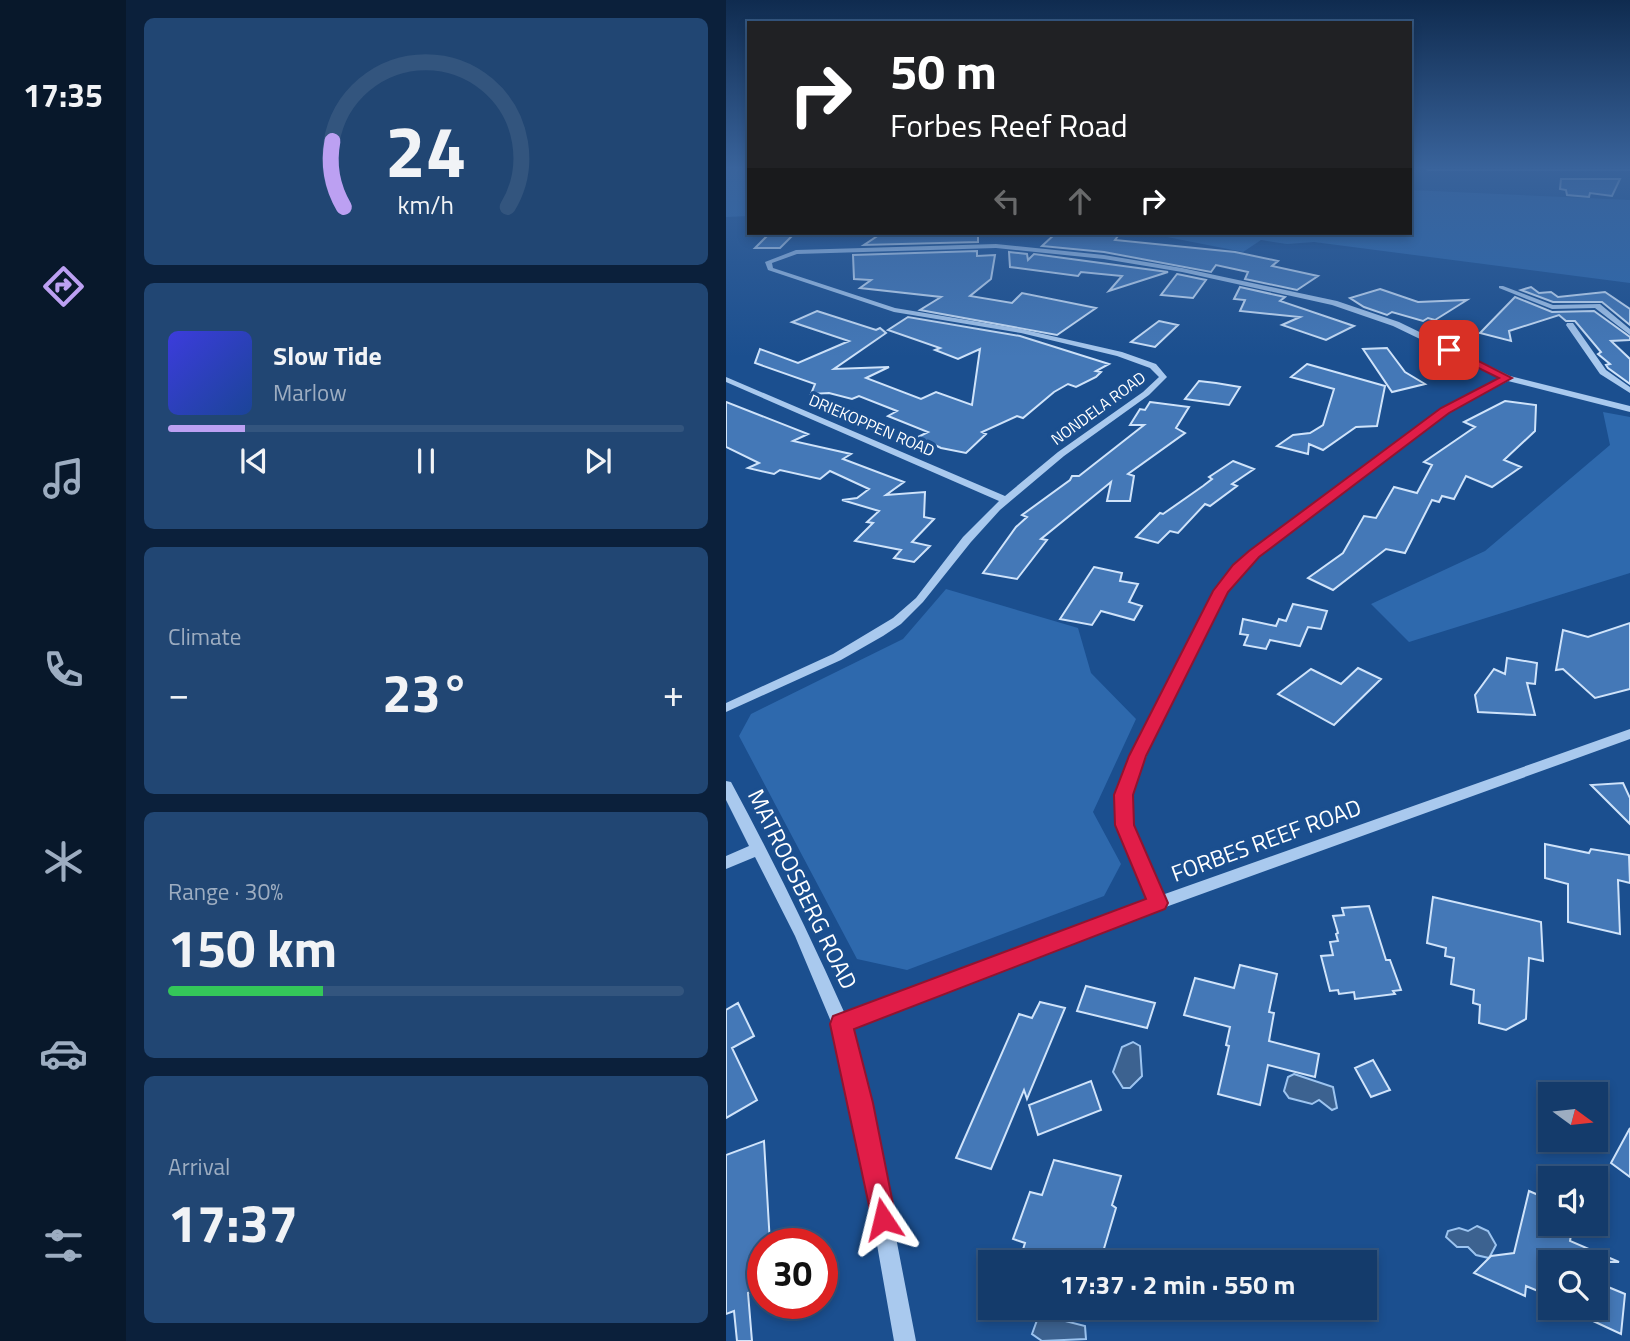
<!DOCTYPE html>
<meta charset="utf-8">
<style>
:root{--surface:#143b6b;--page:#214673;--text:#f1f3f6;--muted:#9dadc1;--line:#33557e;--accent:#bca0f2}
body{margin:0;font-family:"Titillium Web",sans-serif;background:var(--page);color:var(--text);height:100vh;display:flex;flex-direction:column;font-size:26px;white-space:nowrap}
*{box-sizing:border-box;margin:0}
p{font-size:23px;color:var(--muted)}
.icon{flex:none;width:38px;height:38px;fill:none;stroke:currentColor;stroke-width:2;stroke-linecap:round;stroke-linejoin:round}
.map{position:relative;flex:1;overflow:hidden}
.side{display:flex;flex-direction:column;gap:18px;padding:18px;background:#0b203b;width:600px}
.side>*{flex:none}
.guide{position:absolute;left:21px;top:21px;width:665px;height:214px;border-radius:0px;box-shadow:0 4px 10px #0003,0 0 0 2px var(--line);background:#202124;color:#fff;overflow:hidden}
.needle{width:46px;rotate:105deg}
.fabs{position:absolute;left:812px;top:1082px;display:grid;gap:14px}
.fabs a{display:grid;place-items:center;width:70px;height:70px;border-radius:0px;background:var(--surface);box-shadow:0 4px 10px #0003,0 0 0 2px var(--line);font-size:35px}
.speed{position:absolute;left:21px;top:1228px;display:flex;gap:14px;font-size:35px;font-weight:700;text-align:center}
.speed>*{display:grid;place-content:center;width:91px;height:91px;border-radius:50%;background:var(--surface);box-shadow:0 4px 10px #0003,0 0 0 2px var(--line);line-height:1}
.speed .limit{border:10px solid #d22;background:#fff;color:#111}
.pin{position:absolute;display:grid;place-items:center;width:60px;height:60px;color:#fff;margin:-30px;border-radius:14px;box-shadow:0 4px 10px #0006}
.me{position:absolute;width:77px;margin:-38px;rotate:350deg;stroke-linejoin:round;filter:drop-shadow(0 0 5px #0008)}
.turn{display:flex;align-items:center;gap:24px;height:147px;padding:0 28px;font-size:32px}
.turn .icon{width:91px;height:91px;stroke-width:2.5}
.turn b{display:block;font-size:49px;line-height:60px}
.lanes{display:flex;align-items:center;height:66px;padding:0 28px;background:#0003;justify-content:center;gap:35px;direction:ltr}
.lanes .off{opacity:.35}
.big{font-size:52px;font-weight:700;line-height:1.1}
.side .card{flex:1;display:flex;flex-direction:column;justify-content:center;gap:10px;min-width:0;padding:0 24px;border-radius:10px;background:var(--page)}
.side .dial{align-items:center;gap:0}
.dial svg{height:182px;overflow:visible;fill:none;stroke:var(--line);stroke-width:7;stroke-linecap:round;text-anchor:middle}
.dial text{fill:var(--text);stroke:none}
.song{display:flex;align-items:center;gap:21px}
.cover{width:84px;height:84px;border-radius:10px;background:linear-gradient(135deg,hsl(240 70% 55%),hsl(220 70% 35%))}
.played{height:7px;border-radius:4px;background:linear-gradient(90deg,var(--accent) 15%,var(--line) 15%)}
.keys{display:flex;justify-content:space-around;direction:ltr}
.heat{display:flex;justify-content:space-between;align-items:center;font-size:38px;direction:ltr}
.charge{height:10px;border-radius:5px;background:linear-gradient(90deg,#34c759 30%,var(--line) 0)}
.trip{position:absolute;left:252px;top:1250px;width:399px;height:70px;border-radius:0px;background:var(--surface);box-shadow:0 4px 10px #0003,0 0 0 2px var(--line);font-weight:700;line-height:70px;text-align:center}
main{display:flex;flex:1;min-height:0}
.tab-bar{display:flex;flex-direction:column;width:126px;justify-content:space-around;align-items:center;background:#08182b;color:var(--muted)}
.tab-bar .icon{width:49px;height:49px}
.tab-bar .selected{color:var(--accent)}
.tab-bar b{font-size:32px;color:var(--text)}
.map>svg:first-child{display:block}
.green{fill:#2e69ad}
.water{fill:#3c6290;stroke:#9cc4f0;stroke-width:2}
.building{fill:#4478b7;stroke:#cfe3fa;stroke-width:2}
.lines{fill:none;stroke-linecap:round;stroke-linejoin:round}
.minor{fill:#a9c9ee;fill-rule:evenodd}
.route{fill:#e11d48;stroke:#92132f;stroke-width:2}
.labels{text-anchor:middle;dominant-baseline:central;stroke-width:7;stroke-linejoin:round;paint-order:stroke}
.far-street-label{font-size:16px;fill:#fff;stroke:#1b4f8f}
.near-street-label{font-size:23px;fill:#fff;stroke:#1b4f8f}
</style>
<main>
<nav class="tab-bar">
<b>17:35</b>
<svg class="icon selected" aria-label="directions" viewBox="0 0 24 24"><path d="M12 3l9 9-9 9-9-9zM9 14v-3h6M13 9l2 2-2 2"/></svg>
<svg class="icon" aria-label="music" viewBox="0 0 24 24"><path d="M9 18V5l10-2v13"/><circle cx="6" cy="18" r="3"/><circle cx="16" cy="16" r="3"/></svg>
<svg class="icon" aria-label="phone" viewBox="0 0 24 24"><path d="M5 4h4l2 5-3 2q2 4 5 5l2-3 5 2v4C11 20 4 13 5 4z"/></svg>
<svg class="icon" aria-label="climate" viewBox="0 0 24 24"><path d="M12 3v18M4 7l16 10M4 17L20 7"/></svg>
<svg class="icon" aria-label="car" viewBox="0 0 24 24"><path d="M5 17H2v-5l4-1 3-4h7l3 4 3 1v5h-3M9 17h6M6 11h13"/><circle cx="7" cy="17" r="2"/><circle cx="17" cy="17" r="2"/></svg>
<svg class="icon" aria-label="filters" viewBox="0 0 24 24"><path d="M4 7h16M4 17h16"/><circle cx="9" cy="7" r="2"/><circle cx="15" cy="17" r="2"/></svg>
</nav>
<section class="side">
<div class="card dial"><svg viewBox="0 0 100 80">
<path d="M14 69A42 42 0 1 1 86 69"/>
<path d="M14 69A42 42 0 0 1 9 40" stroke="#bca0f2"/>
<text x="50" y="56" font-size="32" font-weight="700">24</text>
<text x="50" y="72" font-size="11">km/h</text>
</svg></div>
<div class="card">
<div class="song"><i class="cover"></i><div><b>Slow Tide</b><p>Marlow</p></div></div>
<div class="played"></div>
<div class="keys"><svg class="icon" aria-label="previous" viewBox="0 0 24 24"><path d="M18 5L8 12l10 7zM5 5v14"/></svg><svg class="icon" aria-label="pause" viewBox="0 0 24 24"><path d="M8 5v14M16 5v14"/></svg><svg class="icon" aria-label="next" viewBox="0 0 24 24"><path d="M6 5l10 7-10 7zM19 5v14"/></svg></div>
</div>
<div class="card"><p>Climate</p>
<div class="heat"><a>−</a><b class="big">23°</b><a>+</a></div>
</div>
<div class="card"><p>Range · 30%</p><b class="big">150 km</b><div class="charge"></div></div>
<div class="card"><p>Arrival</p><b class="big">17:37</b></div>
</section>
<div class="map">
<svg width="904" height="1341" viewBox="0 0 904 1341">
<rect width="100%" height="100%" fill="#1b4f8f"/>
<!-- green -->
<path class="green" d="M0,169H23V216L0,217Z
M684,190L904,200V283L588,242L561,244L535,240L517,252L426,234L684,233Z
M877,412L904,417V573L683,642L645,604L759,551L884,445Z
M220,589L352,628L365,673L410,719L367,812L395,864L378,896L181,970L131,959L13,736L25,714L177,639Z"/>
<!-- water -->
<path class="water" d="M407,1042L414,1046L416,1076L404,1088H397L387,1072L396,1047Z
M568,1074L607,1087L611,1108L606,1110L593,1100L586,1104L563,1098L558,1091L562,1077Z
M751,1226L762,1231L770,1245L763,1258L750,1255L742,1247H731L720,1237L722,1231L733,1228L742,1231Z
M320,1308L323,1317L359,1326L360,1339L316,1341L306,1334L314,1312Z"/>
<!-- building -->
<path class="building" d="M835,179H894L886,196L864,193L863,197L841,195L840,190L834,189Z
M44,233H69L54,248H29Z
M156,233H252V242L138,245Z
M330,233H370L392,236L389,240L509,252L552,261L546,266L592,276L571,290L519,279L522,272L490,265L485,272L378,252L316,246Z
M251,251V256L269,255L265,279L244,296L286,303L296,293L370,308L331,335L194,310L215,297L134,288L145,280L128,279L127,255Z
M283,252L301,254L302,260L308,254L442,272L383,291L396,276L355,272L352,276L284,267Z
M451,274L456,275L480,280L467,298L435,295Z
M514,287L559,297L554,301L628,326L600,340L556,325L574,317L514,311L519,300L508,299Z
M805,287L813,293L825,292L832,297L879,292L904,309V325L876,302H827L795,290Z
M654,289L692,302L741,300L709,320L702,318L697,321L666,312L661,315L638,307L624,298Z
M789,297L826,312L868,311L904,337V340L885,341L904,359V384L882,368L880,365L884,364L872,354L875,352L849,321H840L833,315L783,331L785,341L754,333Z
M91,311L150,330L154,328L160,333L108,369L163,367L140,378L195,399L210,392L246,405L254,349L232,359L209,350L214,348L162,330L182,317L294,336L383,364L370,371L375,372L370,377L350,387L342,384L328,392L297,418L291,416L256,432L260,434L240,453L215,448L192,437L202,432L162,416L171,411L133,396L126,399L103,393L85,394L89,384L29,363L34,349L72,363L123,341L66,322Z
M433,321L452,325L429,347L405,342Z
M661,348L679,372L699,384L666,392L637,349Z
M581,364L659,386L651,426L630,427L597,450L583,444L582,454L551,446L567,435L584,433L597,425L608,389L565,377Z
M473,381L490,383L514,387L503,405L459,399Z
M779,401L810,405L809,431L778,460L795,467L766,487L740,476L728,499L716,496L713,502L706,500L679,553L660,549L607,590L582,578L617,553L638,516L650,518L668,487L691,493L706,465L698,462L749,427L738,422Z
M0,402L82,434L67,441L125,454L117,459L178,482L160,495L199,492L198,517L208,519L186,542L204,546L188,562L168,558L175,550L129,541L147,523L141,522L153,511L116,500L131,498L143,489L104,471L94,479L54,470L48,474L22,468L33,463L0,447Z
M424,402L463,407L450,428L459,433L402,474L408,476L404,501H381L385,482L315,539L321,540L291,579L257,573L290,527L301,517L296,515L344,480L346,476H353L418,425H404L414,409L419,410Z
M507,461L528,469L506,484L511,486L484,506L479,504L452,533L444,531L432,543L410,537L434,513L437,514L477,486L486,479L483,477Z
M368,567L396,573L394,581L412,584L403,602L416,606L408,620L375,611L366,625L334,619Z
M567,604L601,611L595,629L582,627L574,646L544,640L540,649L518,645L522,635L514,634L517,619L550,626L553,619L560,621Z
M904,623V689L869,698L837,669L830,670L837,630L862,637Z
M781,658L811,663L809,684L801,683L809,715L752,712L749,695L768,669L779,674Z
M632,668L655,679L608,725L552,694L585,669L615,684Z
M897,783L904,798V824L865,785Z
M819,844L863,853L865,849L903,855L904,883L892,880L894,934L842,922V884L819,878Z
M707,897L815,922L817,961L803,958L800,1019L780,1030L753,1023L754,1005L747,1003L748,990L725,984L728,958L719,956L720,948L701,943Z
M643,906L660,960H664L675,990L667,991L669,994L629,999L628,992L613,994L612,990L604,991L595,956L607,955L604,942L612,941L610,934L612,933L607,916L618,915L616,908Z
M514,965L551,974L543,1012L548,1013L543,1041L593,1054L589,1077L542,1065L534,1105L492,1094L503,1046L500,1045L504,1027L458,1015L469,978L508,988Z
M360,986L429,1003L421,1028L351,1011Z
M314,1002L339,1008L301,1099L298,1090L265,1169L230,1158L293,1014L306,1018Z
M12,1003L28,1036L6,1048L31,1100L0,1118V1010Z
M647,1060L664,1090L645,1097L629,1068Z
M365,1081L375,1110L312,1135L303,1105Z
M904,1128V1177L885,1163Z
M38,1141L44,1244H37V1287L22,1293L26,1341H11L8,1311L0,1314V1155Z
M328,1160L395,1176L386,1205L390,1208L374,1262H293L299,1243L287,1239L304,1192L316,1195Z
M803,1191L824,1200V1223H847L844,1241L893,1262H824V1296L800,1286L799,1296L748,1273L765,1256L788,1253Z
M870,1282L899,1294L895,1334L837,1307H870Z"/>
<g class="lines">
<!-- minor -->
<path class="minor" d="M699,169H904V171H702Z
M270,244L378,255L456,268L611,301L673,322L784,376L904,406V412L782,381L722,412L516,570L500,591L445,699L404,795L405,825L436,895L904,729V739L437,908L125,1028L144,1103L190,1341H168L126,1103L106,1024L69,936L29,857L0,869V856L23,846L0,800V781L5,782C46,858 84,935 119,1014L423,900L391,825L390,795L433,699L489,591L508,566L524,552L716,408L775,378L667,326L606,305L456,272L378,259L270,248L71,254L46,263L47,268L169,308L295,329L396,352L430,364L441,377L423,395L338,456L274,510L245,542L197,602L175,624L157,636L115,660L0,712V703L107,654L167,618L190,598L237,537L273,501L0,382V377L279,496L332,452L417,392L433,377L424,368L391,356L295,333L168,312L42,270L39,262L70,250Z
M773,286H777L827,305L874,304L904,329V335L869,308L826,309L773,288Z
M841,323H847L880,370L904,387V393L874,374L840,325Z"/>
</g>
<!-- sky -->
<linearGradient id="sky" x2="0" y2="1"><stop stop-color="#0f2b4f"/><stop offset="0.47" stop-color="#39639b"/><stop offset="1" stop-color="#39639b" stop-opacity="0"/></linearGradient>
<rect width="904" height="357" fill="url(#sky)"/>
<!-- route -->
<path class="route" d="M720,348H727L786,378L723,413L533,557L502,592L420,756L407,795L408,825L442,903L439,909L128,1029L147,1103L170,1219L166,1229L157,1232L148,1229L104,1024L107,1016L420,899L389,825L388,795L403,756L487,591L507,565L523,551L715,408L773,378L720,352Z"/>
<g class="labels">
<!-- far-street labels -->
<g class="far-street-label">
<text transform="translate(372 408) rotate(-36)">NONDELA ROAD</text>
<text transform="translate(146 425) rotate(23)">DRIEKOPPEN ROAD</text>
</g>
<!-- near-street labels -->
<g class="near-street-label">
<text transform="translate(540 840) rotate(-20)">FORBES REEF ROAD</text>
<text transform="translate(77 889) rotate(64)">MATROOSBERG ROAD</text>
</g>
</g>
</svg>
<div class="fabs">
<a><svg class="needle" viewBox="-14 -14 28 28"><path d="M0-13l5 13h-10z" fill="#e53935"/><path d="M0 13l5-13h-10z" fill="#9dadc1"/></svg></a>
<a><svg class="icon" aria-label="sound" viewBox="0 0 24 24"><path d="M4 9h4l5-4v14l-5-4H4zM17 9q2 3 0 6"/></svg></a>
<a><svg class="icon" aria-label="search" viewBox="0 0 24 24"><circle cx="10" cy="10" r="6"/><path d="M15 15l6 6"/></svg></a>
</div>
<div class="speed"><div class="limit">30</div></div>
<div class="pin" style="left:723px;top:350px;background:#d93025"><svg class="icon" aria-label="arrive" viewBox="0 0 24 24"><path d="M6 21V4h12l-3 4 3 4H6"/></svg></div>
<svg class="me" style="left:157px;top:1219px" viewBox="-20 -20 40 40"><path d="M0-17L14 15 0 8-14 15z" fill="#e11d48" stroke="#fff" stroke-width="4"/></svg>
<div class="trip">17:37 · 2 min · 550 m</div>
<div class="guide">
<div class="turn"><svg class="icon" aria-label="right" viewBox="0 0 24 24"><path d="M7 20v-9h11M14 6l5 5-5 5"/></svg><div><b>50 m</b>Forbes Reef Road</div></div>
<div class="lanes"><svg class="icon off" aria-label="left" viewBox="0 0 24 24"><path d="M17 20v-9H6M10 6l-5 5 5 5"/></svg><svg class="icon off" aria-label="ahead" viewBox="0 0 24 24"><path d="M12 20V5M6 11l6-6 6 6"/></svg><svg class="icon" aria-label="right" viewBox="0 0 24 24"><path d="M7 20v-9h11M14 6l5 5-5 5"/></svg></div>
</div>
</div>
</main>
